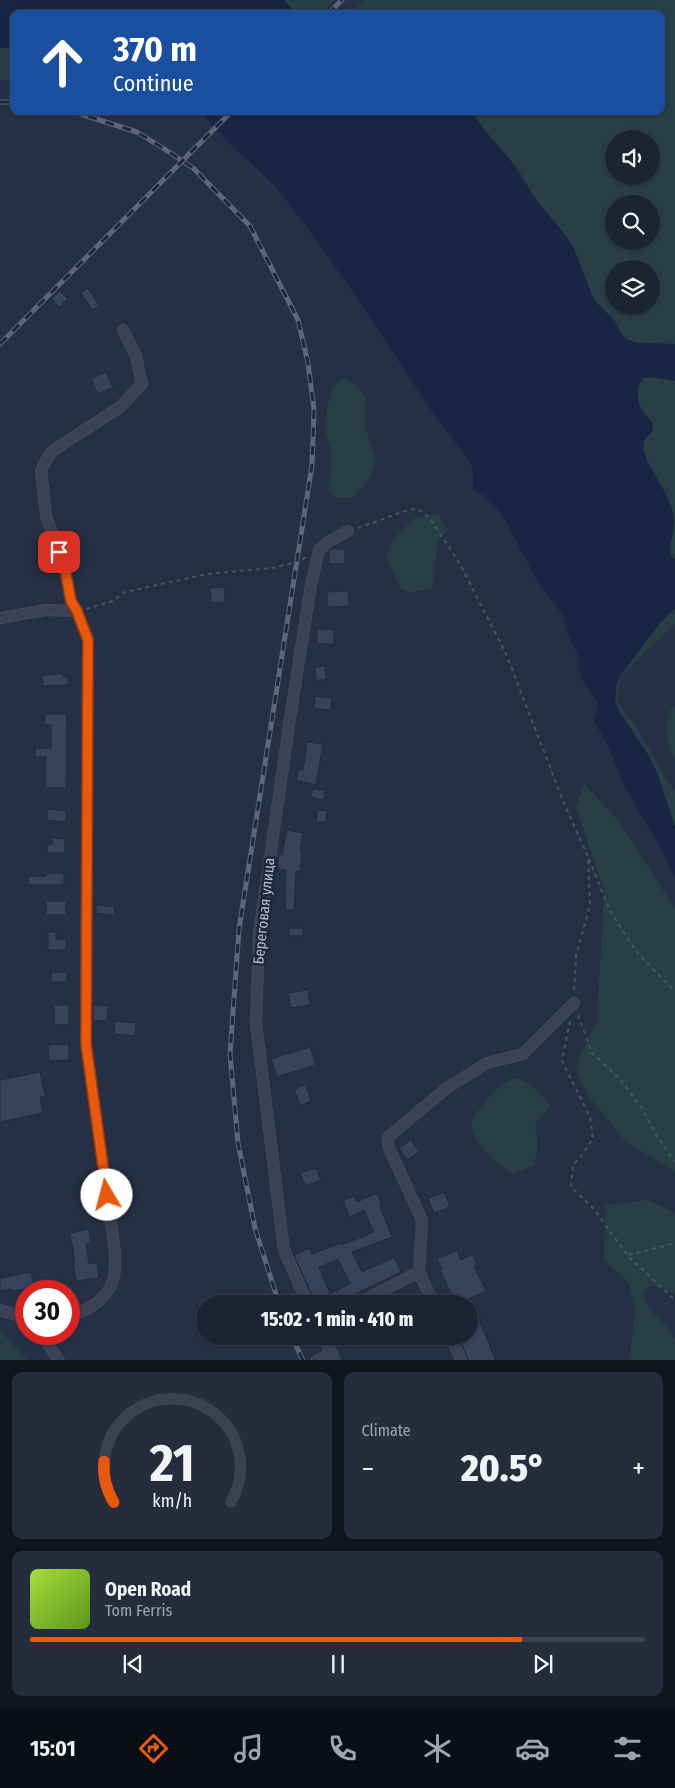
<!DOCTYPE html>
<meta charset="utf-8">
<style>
:root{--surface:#1c2434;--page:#252c3c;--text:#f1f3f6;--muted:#a0a4ac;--line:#3a414f;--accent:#ea580c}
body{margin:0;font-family:"Fira Sans Condensed",sans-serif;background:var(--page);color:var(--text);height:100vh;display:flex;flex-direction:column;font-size:19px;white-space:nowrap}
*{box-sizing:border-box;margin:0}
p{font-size:16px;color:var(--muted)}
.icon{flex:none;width:28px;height:28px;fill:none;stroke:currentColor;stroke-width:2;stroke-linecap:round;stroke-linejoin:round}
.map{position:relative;height:1360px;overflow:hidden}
.sheet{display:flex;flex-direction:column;gap:12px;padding:12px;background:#0f141d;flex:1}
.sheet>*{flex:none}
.banner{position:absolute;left:10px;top:10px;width:655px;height:105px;border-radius:10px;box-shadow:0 1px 4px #0004,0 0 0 1px var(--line);background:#1a4fa0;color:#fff;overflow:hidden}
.buttons{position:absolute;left:605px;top:130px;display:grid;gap:10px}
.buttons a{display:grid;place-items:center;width:55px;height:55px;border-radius:50%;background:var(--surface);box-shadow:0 1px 4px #0004,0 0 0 1px var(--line);font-size:25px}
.speed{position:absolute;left:15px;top:1280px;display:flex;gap:10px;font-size:25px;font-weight:700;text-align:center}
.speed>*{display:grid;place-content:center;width:65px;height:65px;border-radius:50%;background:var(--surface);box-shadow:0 1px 4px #0004,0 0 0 1px var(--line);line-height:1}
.speed .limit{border:8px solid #d22;background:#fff;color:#111}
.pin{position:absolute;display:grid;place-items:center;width:42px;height:42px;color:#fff;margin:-21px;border-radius:10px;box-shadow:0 2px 8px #0006}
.me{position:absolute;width:55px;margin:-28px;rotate:352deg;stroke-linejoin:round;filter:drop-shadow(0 0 4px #0008)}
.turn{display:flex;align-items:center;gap:18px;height:105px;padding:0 20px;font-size:22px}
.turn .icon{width:65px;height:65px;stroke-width:2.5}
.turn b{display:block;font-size:35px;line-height:42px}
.big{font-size:38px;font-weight:800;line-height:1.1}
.sheet .tile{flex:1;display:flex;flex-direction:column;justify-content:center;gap:8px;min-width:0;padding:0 18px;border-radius:10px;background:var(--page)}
.sheet .dial{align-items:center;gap:0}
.dial svg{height:130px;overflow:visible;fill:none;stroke:var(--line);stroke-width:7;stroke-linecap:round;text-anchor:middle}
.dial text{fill:var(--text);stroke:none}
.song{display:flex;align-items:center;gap:15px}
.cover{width:60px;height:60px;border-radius:8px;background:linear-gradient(135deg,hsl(80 70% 55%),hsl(90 70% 35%))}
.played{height:5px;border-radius:2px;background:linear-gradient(90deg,var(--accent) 80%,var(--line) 80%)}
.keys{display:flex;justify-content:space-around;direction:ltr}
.heat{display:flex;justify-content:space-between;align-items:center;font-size:28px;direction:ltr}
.sheet .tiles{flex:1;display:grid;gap:12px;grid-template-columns:1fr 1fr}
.tile:last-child{grid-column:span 2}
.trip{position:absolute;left:196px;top:1295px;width:282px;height:50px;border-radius:25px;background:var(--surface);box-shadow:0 1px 4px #0004,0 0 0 1px var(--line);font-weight:800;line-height:50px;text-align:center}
.tab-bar{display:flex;height:80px;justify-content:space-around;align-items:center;background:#0b0e15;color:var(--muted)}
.tab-bar .icon{width:35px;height:35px}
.tab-bar .active{color:var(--accent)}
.tab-bar b{font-size:22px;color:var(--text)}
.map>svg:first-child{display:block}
.green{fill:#283f46;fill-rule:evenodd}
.water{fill:#182545}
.building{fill:#38435b;stroke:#21293c;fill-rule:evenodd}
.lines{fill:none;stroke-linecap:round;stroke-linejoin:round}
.minor-casing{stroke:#444b5e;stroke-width:12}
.path{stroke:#42585e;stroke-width:2;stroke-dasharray:4 4;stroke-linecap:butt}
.minor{stroke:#3b4255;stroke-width:10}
.rail-casing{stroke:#5d667c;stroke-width:5}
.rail{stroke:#1f273a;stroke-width:3;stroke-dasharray:9;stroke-linecap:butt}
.route-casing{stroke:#983908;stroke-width:12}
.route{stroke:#ea580c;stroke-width:9}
.labels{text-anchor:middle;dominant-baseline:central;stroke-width:5;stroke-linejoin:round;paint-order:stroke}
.street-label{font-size:15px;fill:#b8bece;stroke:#1f273a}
</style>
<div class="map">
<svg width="675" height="1361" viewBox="0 0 675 1361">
<rect width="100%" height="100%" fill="#263045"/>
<!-- green -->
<path class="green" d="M284,0H334L320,14H294L293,10Z
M364,0H675V344L637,343L626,339L621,333L618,326L594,300L574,249L563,232L537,201L518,169L486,132L471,111H661V14H351ZM614,139H651V176H614ZM614,204H651V241H614ZM614,269H651V306H614Z
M0,48H14V82L0,79Z
M651,377L675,381V560L671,556L670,552C670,541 675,529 674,517C673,510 670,502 667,495C661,480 629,447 651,433L652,422C640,410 629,393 644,378Z
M343,378L354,383L365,396V427L376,460L368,481L352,498H336L328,490L331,465V451L325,431L327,406L333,387Z
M438,513L447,530L438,542L432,588L411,593L401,589L386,558L391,542L415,518Z
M675,608V624L628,669L621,678L617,698L622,710L634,723L668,782L675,790V827L657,773L649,756L619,711L615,697L616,686L621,675L659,624Z
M673,707H675V761C668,746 661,721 673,707Z
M584,784L619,821L675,909V1172L626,1142L589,1097L576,1070L580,1056L597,1021L604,890L576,807Z
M518,1078C532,1085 541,1093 550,1107L535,1124L538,1147L534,1165L513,1174C499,1164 464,1139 473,1118C475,1113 482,1108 485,1103C493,1091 505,1080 518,1078Z
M648,1200L675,1213V1293L651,1285L643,1292L649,1309L660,1319L675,1338V1360H629L635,1312L630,1284L604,1260L605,1205Z
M0,1330L1,1331L27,1360H0Z"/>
<!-- water -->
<path class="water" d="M0,0H284L293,10L294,14H14V48H0Z
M201,111H471L486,132L509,158L537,201L563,232L574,249L594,300L615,321L621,333L626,339L637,343L675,344V381L651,377L644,378C640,383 638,386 638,392C636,416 655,416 653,430C650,435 646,436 644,442C639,460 671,493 674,518C675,531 668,544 671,556L675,560V608L659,624L621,675L616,686L615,702L619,711L649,756L657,773L675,827V879L660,847L624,785L606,741L595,724L593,718L597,710V703L581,677L577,652L568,635L563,615L539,584L505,520L494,505L483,495L473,491V472L471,464C457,443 440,424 426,403C380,333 335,262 283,196C258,165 224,144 201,111Z"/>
<!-- building -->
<path class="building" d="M88,288L99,306L92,310L81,293Z
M60,291L68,299L59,307L51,299Z
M106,372L113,387L98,394L91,379Z
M331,549H345V564H329V550Z
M224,587L225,602L211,603L210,588Z
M348,591L349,606L327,607V592Z
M317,629L334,630V644H317Z
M325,666L326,680H316L315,667Z
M63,674V677H68V685L43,686L42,675Z
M315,696L332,698L331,710L314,708Z
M45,714H67L66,788H45L46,757H35V748H51V725H44Z
M307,742L323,744L316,785L296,780L299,769L303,770Z
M313,788L325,791L323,800L310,797Z
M47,809L66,811V822L47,820Z
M317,810L327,811L326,822H316Z
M287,830L303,833L300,850H302L300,872L296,871L294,910H285L286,870L277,869L279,854L282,855Z
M52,838L65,839V853H47L48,844H52Z
M46,873H64V885H28V876H46Z
M46,901H66V915H46Z
M96,905L115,907L114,915L96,913Z
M289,928H303V936H289Z
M48,932H56V939H66V950H48Z
M51,972H67V982H51Z
M308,990L310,1005L291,1008L288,993Z
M54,1005H69V1025L54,1024Z
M93,1005L108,1006L107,1021L93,1020Z
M115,1021L136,1023L135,1036L114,1034Z
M69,1044V1060L49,1061L48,1045Z
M310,1047L316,1065L277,1077L271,1059Z
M40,1072L45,1096L40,1097L43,1113L0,1122V1080Z
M306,1085L311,1102L300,1105L294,1089Z
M411,1140L419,1152L407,1160L399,1148Z
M316,1168L321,1180L305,1186L300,1173Z
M444,1192L450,1207L434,1213L428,1199Z
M377,1193L381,1202L379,1204L392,1237L352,1252L362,1272L394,1257L401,1272L334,1304H316L294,1255L310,1248L312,1254L341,1243L342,1245L374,1232L364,1210L350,1217L343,1201L354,1196L357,1202ZM338,1259L350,1284L330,1294L319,1267Z
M89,1229L91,1243L86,1244L89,1264L97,1263L99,1278L76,1281L73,1262H75L70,1233Z
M457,1250L461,1260L472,1254L477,1264L474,1266L486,1291L458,1304H456L440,1270L442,1269L437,1259Z
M31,1272L34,1287L12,1291V1289L0,1291V1278Z
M477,1316L482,1327L496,1361H469L462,1345L458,1336H470V1319Z
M351,1336H379L357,1348Z"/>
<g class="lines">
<defs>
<path id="minor" d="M0,618L46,610L77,611
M308,1304L284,1250L256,1023L259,934L291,712L311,585L319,550L328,542L348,531
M356,1304L419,1272
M434,1304L419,1272L422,1220L388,1146V1137L447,1088L487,1063L523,1054L574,1003
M0,1310L26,1318
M69,1316C89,1310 110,1298 114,1276C116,1268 115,1259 115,1251L86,1044L88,640L77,611L71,601L65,569L46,516L41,470L51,452L120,407L142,384L136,356L123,330
M42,1334L59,1361
M323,1336L335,1361
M450,1336L462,1361
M316,1361L332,1353"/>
</defs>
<!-- minor casing -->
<use href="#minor" class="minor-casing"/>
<!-- path -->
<path class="path" d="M358,528L405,511L414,509L421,511L429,517L460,564L507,656L563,801L588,857L590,905L576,956L574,992
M86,609L113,601L125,592L207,574L272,568L298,562L308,556
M589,859L610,911L636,951L675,992
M578,1015L592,1053L620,1079L641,1107L658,1138L675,1162
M570,1021L562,1061L590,1117L593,1138L583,1154L573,1165L571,1187L593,1208L628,1256L675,1300
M629,1255L675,1243"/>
<!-- minor -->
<use href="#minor" class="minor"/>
<defs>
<path id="rail" d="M328,14L342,0
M0,102H14
M71,111L137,132L166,150L193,168L250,226L298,320L308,363L314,410L312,465L239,929L230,1054L238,1143L255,1228L279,1304
M0,344L232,111
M292,1336L303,1361"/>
</defs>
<!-- rail casing -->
<use href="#rail" class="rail-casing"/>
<!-- rail -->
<use href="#rail" class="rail"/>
</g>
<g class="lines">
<defs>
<path id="route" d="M59,552L65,569L71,601L77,611L88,640L86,1044L107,1195"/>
</defs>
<!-- route casing -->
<use href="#route" class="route-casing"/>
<!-- route -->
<use href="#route" class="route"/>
</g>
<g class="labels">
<!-- street labels -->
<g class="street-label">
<text transform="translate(264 911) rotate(-84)">Береговая улица</text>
</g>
</g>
</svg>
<div class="buttons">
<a><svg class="icon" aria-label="sound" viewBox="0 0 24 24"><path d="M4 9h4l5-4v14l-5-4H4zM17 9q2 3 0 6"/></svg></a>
<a><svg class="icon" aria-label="search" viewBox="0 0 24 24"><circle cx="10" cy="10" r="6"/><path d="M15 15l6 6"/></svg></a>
<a><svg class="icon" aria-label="layers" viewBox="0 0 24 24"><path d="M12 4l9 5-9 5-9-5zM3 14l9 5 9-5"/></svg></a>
</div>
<div class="speed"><div class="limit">30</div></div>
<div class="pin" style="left:59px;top:552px;background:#d93025"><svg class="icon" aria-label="arrive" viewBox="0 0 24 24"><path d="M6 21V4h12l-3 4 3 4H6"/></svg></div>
<svg class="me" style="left:107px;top:1195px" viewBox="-20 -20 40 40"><circle r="19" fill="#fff"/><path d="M0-13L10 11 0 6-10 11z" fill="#ea580c"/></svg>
<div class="trip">15:02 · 1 min · 410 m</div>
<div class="banner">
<div class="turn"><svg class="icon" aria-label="ahead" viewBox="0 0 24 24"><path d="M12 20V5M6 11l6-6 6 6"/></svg><div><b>370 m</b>Continue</div></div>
</div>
</div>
<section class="sheet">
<div class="tiles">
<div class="tile dial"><svg viewBox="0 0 100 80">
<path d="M14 69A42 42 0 1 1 86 69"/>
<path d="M14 69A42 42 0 0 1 8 44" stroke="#ea580c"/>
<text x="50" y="56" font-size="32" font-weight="700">21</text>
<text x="50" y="72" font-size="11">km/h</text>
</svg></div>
<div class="tile"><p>Climate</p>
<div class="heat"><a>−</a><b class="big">20.5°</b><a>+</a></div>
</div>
<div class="tile">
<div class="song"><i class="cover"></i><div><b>Open Road</b><p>Tom Ferris</p></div></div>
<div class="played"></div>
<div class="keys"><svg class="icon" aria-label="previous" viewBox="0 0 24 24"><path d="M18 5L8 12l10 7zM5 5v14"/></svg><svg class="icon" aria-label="pause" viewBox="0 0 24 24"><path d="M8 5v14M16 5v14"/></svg><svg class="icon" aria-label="next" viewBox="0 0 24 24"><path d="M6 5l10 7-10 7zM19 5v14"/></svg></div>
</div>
</div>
</section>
<nav class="tab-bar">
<b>15:01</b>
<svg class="icon active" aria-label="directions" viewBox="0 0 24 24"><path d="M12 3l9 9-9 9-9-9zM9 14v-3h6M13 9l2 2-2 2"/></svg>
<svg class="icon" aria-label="music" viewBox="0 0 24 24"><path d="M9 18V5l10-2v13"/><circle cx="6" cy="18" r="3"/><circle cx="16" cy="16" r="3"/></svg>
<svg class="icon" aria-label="phone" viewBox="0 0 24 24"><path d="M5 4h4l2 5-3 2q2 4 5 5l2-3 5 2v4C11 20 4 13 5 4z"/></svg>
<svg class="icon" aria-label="climate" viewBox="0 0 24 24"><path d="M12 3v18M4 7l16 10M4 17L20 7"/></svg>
<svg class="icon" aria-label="car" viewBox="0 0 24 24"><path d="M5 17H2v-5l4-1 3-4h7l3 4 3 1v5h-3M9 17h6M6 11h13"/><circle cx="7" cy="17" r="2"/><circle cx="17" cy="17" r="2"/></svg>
<svg class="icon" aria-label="filters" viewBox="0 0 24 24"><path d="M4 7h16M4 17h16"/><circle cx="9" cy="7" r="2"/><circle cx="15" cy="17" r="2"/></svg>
</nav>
